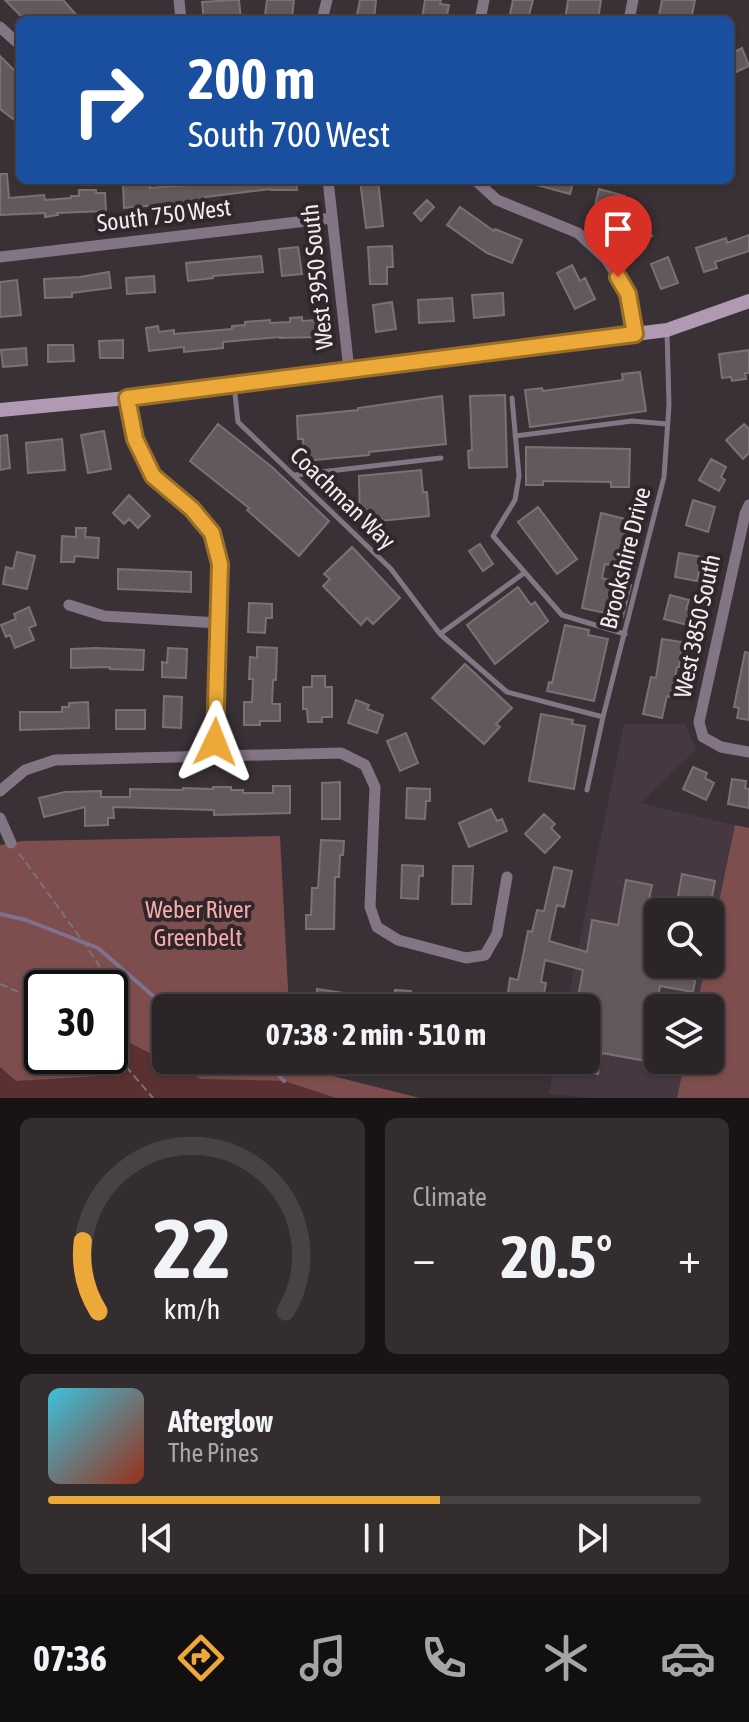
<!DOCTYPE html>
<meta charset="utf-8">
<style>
:root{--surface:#2b2528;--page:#332d30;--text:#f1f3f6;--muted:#a6a5a8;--line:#474245;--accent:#eca93a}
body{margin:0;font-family:"Asap Condensed",sans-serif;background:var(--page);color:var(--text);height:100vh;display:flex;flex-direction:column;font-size:30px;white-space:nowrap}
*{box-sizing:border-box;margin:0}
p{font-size:26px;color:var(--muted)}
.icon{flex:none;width:44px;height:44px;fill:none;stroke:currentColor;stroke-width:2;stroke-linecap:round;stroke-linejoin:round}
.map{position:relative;height:1098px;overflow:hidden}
.details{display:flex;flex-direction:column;gap:20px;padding:20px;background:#181416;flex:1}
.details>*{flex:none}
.guide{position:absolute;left:16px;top:16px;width:718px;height:168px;border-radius:12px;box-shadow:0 2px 6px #0004,0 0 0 2px var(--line);background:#1a4fa0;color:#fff;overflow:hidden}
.tools{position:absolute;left:644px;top:898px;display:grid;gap:16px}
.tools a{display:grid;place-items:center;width:80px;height:80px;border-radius:12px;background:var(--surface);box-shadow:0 2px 6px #0004,0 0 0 2px var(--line);font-size:40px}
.speed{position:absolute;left:24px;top:970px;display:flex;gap:16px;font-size:40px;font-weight:700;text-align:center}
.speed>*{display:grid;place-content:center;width:104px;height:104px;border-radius:50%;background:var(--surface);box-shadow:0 2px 6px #0004,0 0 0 2px var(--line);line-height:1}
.speed .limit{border:4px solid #111;border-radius:12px;background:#fff;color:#111}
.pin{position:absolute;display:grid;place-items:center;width:68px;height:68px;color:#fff;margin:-82px -34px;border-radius:50% 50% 50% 0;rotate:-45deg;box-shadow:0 0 8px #0007}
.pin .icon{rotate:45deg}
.me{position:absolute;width:88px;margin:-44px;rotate:2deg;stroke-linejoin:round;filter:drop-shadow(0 0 6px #0008)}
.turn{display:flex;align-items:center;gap:28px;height:168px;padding:0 40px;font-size:36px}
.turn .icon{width:104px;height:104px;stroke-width:2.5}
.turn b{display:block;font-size:56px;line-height:68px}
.big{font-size:60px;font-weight:700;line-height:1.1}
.details .card{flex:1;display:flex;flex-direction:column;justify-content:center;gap:12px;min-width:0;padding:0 28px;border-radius:12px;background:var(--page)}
.details .dial{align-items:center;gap:0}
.dial svg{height:208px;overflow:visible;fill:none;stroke:var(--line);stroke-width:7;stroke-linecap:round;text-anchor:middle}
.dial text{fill:var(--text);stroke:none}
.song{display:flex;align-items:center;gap:24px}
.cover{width:96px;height:96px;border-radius:12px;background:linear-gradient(135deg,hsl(190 70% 55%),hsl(10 70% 35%))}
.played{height:8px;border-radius:4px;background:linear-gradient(90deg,var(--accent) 60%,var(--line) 60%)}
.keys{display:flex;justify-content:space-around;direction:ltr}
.heat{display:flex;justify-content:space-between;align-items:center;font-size:44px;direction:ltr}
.details .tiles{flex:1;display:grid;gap:20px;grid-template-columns:1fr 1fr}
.card:last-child{grid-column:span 2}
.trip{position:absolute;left:152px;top:994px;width:448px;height:80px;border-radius:12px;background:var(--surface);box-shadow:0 2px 6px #0004,0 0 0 2px var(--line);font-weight:700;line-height:80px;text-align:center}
.tab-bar{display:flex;height:128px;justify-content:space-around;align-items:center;background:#110f10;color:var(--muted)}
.tab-bar .icon{width:56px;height:56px}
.tab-bar .selected{color:var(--accent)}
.tab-bar b{font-size:36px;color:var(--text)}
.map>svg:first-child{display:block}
.built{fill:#463840}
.green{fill:#5b3031}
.forest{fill:#7e4d4d}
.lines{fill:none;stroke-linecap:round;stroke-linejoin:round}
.stream{stroke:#80728e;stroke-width:4}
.building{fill:#63595c;stroke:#7b7073;stroke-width:2}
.path{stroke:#7a7377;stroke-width:2;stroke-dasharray:8 4;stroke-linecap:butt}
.lane{stroke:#847585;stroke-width:5}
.street{stroke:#847585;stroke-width:11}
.secondary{stroke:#b199b3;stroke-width:14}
.route-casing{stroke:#996e26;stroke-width:20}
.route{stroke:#eca93a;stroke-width:14}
.labels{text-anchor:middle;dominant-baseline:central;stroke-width:8;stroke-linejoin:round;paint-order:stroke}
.street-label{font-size:24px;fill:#f1ecef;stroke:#2f272b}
.park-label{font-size:24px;fill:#fbaaa9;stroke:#2f272b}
</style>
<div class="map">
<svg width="749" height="1098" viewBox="0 0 749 1098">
<rect width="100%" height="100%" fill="#393136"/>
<!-- built -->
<path class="built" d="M624,724H685L696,750L640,803L735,825L710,944V912H658V964H706L696,1008H658V1060H685L677,1098H592L549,1094L555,1060H586V1008H566Z"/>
<!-- green -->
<path class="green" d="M110,1033L201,1079L284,1081L336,1098H0V1067L16,1081L98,1075L78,1056H110Z"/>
<!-- forest -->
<path class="forest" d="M735,825L749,828V1098H677L685,1060H710V1008H696L706,964H710V944Z
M280,836L289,1008H166V1060H292L293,1066L420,1098H336L284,1081L201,1079L110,1033V988H42V1009L31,1010L42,1021V1056H78L99,1076L16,1081L0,1067V845L22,841Z"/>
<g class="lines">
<!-- stream -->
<path class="stream" d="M0,914L26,920L98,948L167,1008
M265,1060L284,1081"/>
</g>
<!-- building -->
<path class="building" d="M5,0H63L81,20H25Z
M233,0H239L241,20H204L202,2Z
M267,0H294L292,18L265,15Z
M360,0H376L374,20H356Z
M425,0H441L440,4L449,5L446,20L422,18Z
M513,0H533L528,19L510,14Z
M568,0H601L598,20H565Z
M662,0H695L691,20H658Z
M742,48L749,66L730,75V54Z
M0,56L20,76V110L13,119L0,109Z
M0,174H7L9,198L44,195L45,200L71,198V196H79V190H96V193H105L106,211L57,213L58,215L45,217V213L0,215Z
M150,180V188L213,183V180H296L297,190H271V189L205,197L206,201L124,208L123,185L130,184L129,181Z
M360,180H378L383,226L366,228Z
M529,180H574L570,194L529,183Z
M599,189L625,196L620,212L595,205Z
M427,200L434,207L421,221L414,213Z
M460,207L494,231L495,229L522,240L512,263L487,253L447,225Z
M633,215L652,236L637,249L618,228Z
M749,235V251L715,262L717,268L704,272L696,248L726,238L727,243Z
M392,246L393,267H387V284H370L368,247Z
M298,247L302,274L282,276L279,249Z
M261,256L263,272L213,276V278L188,281L186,263Z
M668,257L678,283L661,289L651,264Z
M572,265L580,281L585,278L595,299L575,309L557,273Z
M109,272L111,288L72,293V297L45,298L44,279L80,277Z
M154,276L155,292L127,294L126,278Z
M17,280L21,315L0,317V282Z
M503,293L504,315L474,318L472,295Z
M452,298L454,321L419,323L418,300Z
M392,302L396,329L376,332L373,305Z
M302,317V321L316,320L317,337L280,338V337L223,342V348L184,352V347L149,351L146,328L158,326L159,332L174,330V334L232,329V326L245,325V322L270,320V323L290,322V318Z
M123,340V358H100L99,341Z
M48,345H73L74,361L48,362Z
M26,348L27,365L3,367L1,350Z
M749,350V373H745L746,379L732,381L731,377L722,378L719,354Z
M640,372L646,411L530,427L525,390L542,388L543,391L623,380L622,374Z
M505,395L507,467L469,468L468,451L472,450L470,396Z
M442,396L446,444L369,452V455L304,461L303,439H298L297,416L358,410V408Z
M218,424L272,467L329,521L299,556L247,510L249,508L190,461Z
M744,424L749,429V453L743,459L726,440Z
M104,431L111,469L88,473L81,435Z
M7,435L10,468L0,470V436Z
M62,439L65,470L28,473L26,443Z
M526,447L630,449L629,487H611V482L543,481V485H526Z
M711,459L726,467L721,477L725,480L719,491L699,480Z
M421,470L423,492H427L429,516L360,523L359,476Z
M129,495L150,516L138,528L129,519L124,524L113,513Z
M693,500L715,507L708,532L686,525Z
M538,507L577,559L557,574L518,522Z
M601,513L642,523L634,569L605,564L602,578L631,585L623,617L582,608Z
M76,528H86L85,537L99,538L98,558L75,556L74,562H61L62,536L76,537Z
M480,544L493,564L483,571L469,551Z
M352,547L400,598L373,624L367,618L361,625L323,586L330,579L324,574Z
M17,552L35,556L27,589L3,584L6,567L13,569Z
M679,553L702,557L697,581L675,577Z
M118,569L191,572V592L118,589Z
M518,587L531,605L535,602L548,621L495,664L467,625Z
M670,595L689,600L686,609L692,611L688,625L664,619Z
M249,603L272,604V618H266L265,633L248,632Z
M29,607L36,625L29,628L34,640L15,648L10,635L6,637L1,625L16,619L14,614Z
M565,625L589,630L588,635L608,639L594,701L547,691L549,682L552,683Z
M662,639L682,642L679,667H677L671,697L667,696L662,718L643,714L651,677L656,678Z
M257,647L277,648L276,680H273L272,704H280V721H260V725H244V702H252L253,679H249L250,657L257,658Z
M95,648L144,650L143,670L110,669V667L71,668V649Z
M168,648L187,649L186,678L162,677V662L167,663Z
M745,652L749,653V720L737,718L739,708L734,707Z
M465,664L512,708L496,724L500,727L484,744L432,698Z
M312,676H325V687H332V717H322V722H308L307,709H303V687H312Z
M164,696L182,697L181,728L163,727Z
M356,700L369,705L367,709L383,715L377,733L348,723Z
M88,702L89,728L20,730V712H62V707H69V703Z
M116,710H145V729H116Z
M541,714L573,720L572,724L585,726L574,789L529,781Z
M406,733L418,763L400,771L387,741Z
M693,767L707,773L705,778L714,783L706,800L683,789Z
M732,779L746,781L745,788L749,789V808L728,804Z
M340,782V819H322V783Z
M273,786H290V813L214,815V810L113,807L114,818H108V825L85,826V807L44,817L39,798L65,792L101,791V797H130V789L183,790V788L213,789V787H231V790H243V793H273Z
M407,788L430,789V801H426L425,819L406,818Z
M491,809L497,821L502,819L507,831L469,847L459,823Z
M544,814L555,824L551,828L560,837L545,853L525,834Z
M321,840L344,841L343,855H340L339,877H335L334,929H306V915H311L312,888H318Z
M402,865L423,866V876H419L418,899L401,898Z
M453,866H473L471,904H452Z
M554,867L572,871L564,907L557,905L549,941L587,952L592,920L618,925L626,880L652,885L648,904L658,906V964H698L693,992L660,986L646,1061L602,1053L598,1074L565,1068L567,1060H586V1008H576L583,970L545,960L541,982L546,983L543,999L508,992L510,978L518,980L528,931L532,932L537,910L544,911Z
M682,874L715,881L709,912H675Z
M317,989L351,994L349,1008H308L309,995L316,996Z
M395,990L411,991L410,1008H394Z"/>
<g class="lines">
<!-- path -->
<path class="path" d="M19,853L87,947L106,976L109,988
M0,984L42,1002
M110,991L113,1001L110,1006
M110,1048L153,1098"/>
<!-- lane -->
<path class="lane" d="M234,385L238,422L391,569L440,634L507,692L603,717
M512,398L519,476L515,500L493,536L562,615L625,634
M515,436L632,421L667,424
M295,475L441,458
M440,634L524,573
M587,790L603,717L664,477L669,405L667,331"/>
<!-- street -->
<path class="street" d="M179,0L181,20
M322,20L327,0
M480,20L484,0
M629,20L633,0
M0,27L20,45
M328,180L349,370
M475,180L497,200L578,233L607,260L628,294L635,334
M0,257L332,218
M127,398L135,439L153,476L192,509L212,533L220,564L214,756
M749,505L745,514L699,722L703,737L721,747L749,752
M69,605L104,616L218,623
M0,791L25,770L55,760L341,753L365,765L375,787L370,907L377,927L398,940L466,958L485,955L497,934L507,877
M0,818L11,843"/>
<!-- secondary -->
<path class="secondary" d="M0,410L127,398L667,330L749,301"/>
</g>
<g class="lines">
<defs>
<path id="route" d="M215,742L220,564L212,533L192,509L153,476L135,439L127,398L635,334L628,294L618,277"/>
</defs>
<!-- route casing -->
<use href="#route" class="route-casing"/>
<!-- route -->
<use href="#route" class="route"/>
</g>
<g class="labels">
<!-- street labels -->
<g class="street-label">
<text transform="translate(164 215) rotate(-7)">South 750 West</text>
<text transform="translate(317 277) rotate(-96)">West 3950 South</text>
<text transform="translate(343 498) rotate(44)">Coachman Way</text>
<text transform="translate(625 558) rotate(-76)">Brookshire Drive</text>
<text transform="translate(697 626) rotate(-78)">West 3850 South</text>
</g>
<!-- park labels -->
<g class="park-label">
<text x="198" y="909">Weber River<tspan x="198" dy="28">Greenbelt</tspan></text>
</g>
</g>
</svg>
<div class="tools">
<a><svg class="icon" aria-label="search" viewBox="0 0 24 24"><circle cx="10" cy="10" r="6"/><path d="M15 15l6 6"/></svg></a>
<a><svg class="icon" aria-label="layers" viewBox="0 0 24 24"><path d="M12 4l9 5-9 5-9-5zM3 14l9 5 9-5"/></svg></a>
</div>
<div class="speed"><div class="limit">30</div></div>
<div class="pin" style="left:618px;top:277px;background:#d93025"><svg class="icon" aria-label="arrive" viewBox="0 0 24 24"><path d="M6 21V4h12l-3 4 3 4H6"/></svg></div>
<svg class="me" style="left:215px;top:742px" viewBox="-20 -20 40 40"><path d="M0-17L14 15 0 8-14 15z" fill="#eca93a" stroke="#fff" stroke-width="4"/></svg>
<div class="trip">07:38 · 2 min · 510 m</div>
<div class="guide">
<div class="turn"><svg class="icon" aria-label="right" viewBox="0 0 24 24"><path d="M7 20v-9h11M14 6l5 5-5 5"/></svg><div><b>200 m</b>South 700 West</div></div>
</div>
</div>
<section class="details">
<div class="tiles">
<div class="card dial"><svg viewBox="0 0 100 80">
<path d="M14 69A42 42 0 1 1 86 69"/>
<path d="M14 69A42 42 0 0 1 8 42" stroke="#eca93a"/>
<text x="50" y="56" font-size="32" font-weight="700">22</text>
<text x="50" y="72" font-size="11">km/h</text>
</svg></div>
<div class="card"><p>Climate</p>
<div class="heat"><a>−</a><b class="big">20.5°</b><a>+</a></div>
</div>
<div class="card">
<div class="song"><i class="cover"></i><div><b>Afterglow</b><p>The Pines</p></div></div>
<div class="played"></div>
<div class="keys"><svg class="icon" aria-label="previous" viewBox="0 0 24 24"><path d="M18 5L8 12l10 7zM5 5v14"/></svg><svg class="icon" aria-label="pause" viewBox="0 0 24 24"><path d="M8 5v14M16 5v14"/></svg><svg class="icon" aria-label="next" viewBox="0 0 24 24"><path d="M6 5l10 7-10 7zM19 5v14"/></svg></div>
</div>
</div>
</section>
<nav class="tab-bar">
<b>07:36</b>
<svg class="icon selected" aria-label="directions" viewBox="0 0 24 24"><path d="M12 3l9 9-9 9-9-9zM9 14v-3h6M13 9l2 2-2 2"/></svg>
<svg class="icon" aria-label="music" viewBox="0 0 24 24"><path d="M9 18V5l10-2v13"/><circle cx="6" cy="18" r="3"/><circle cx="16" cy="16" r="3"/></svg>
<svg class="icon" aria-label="phone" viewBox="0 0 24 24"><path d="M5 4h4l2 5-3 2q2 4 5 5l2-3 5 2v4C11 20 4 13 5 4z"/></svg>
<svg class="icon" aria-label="climate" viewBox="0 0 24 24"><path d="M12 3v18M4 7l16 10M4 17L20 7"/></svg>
<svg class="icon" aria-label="car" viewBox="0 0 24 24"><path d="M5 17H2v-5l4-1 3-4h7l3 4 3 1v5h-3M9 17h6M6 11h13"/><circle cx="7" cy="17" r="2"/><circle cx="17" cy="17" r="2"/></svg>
</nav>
